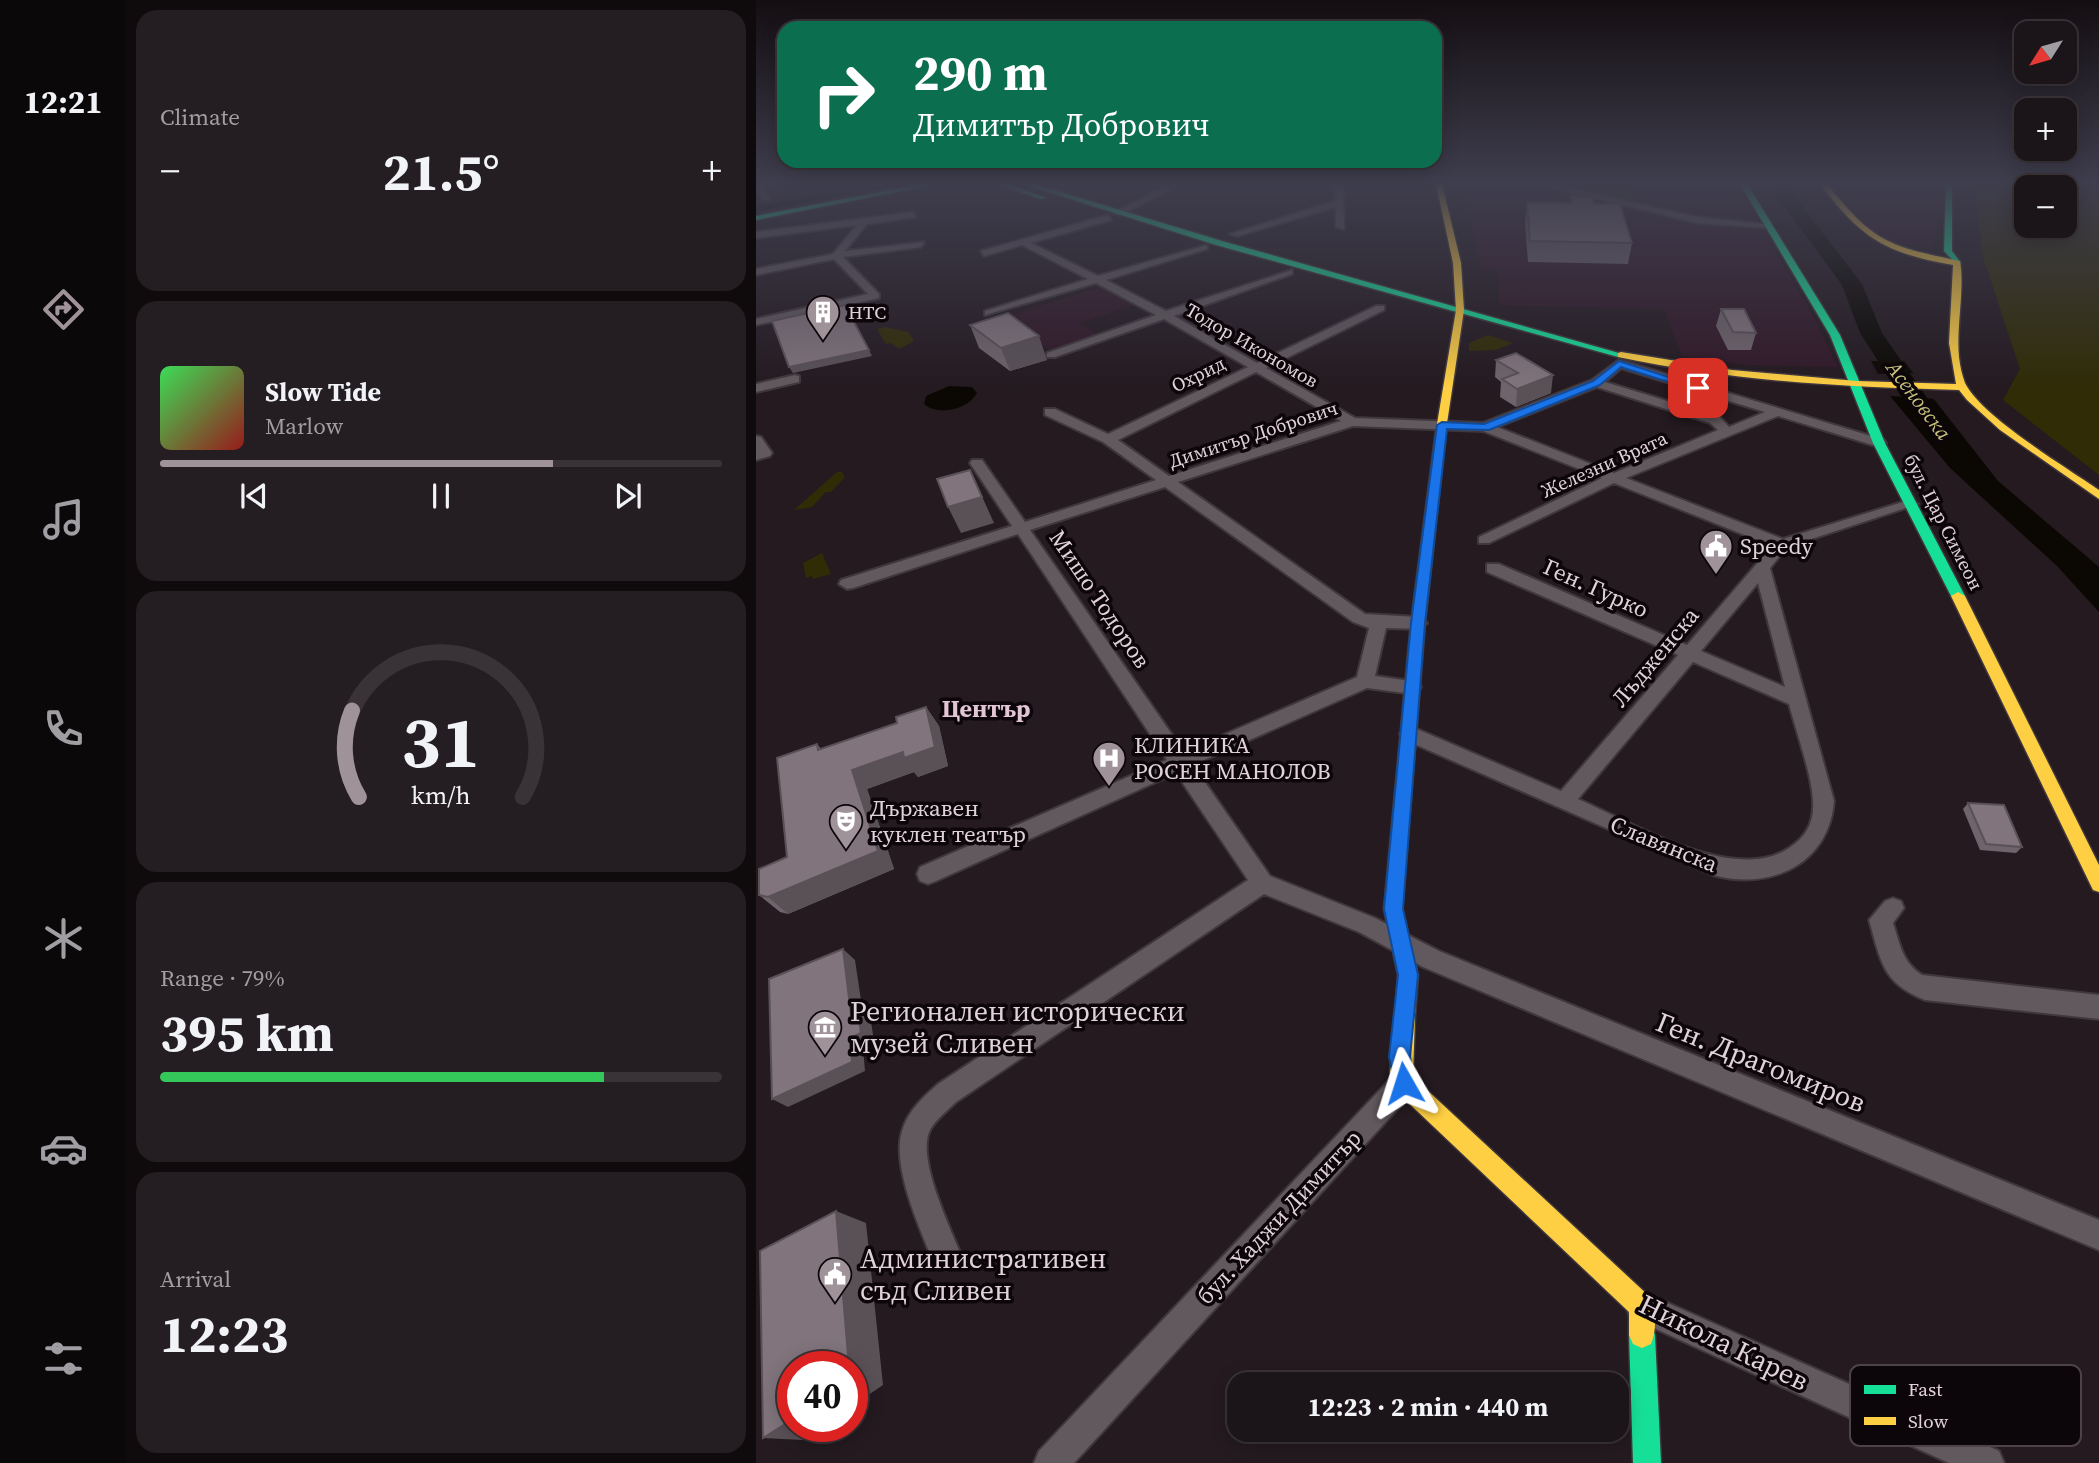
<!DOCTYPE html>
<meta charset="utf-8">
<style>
:root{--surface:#1b1418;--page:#241d21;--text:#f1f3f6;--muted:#a09ea2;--line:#393337;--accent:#9f9299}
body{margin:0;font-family:"Source Serif 4",serif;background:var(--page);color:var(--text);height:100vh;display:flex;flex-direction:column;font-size:26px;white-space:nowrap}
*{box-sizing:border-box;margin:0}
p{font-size:23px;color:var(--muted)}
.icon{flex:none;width:38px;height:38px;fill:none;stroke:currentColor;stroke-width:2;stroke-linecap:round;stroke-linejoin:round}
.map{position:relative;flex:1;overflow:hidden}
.sheet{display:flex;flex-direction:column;gap:10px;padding:10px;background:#0f0b0d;width:630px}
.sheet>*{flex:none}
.guide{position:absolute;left:21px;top:21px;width:665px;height:147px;border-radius:21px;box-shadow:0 4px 18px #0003,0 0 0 2px var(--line);background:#0b6e4f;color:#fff;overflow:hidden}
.needle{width:46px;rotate:233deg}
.controls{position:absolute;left:1258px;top:21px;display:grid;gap:14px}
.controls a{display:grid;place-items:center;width:63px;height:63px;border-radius:14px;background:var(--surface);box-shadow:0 4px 18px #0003,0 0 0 2px var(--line);font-size:35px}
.speed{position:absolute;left:21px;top:1351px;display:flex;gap:14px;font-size:35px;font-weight:700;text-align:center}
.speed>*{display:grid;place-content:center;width:91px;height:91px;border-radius:50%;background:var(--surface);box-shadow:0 4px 18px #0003,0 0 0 2px var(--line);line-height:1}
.speed .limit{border:10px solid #d22;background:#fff;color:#111}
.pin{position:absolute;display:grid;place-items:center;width:60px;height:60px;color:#fff;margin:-30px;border-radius:14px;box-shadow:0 4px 10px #0006}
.me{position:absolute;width:77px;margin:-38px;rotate:354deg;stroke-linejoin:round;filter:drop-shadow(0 0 5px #0008)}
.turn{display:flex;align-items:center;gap:24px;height:147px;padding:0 21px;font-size:32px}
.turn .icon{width:91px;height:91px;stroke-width:2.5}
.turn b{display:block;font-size:49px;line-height:60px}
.big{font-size:52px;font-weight:700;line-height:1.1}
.sheet .tile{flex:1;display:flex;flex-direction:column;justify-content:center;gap:10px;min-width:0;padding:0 24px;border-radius:21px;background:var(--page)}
.sheet .dial{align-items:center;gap:0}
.dial svg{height:182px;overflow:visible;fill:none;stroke:var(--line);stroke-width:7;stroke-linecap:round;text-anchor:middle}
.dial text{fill:var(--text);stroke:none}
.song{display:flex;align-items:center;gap:21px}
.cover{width:84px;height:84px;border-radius:10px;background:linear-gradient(135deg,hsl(130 70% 55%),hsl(0 70% 35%))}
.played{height:7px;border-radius:4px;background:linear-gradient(90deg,var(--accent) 70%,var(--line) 70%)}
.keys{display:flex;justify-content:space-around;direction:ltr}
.heat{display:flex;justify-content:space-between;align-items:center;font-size:38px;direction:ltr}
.charge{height:10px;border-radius:5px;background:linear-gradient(90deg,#34c759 79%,var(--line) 0)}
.trip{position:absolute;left:471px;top:1372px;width:402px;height:70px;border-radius:21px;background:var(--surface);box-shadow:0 4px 18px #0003,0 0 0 2px var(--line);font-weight:700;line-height:70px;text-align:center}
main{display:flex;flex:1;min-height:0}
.tab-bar{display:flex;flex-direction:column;width:126px;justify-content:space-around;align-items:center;background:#0b080a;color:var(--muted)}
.tab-bar .icon{width:49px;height:49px}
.tab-bar .selected{color:var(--accent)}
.tab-bar b{font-size:32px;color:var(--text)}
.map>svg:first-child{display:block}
.built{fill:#311928}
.green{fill:#302c06;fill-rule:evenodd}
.water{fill:#0b0803}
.pier{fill:#241a20}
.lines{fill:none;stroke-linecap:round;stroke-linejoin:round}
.river{fill:#0b0803;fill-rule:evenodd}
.street-casing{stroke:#3f373c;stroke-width:4}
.fast-casing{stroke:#3f373c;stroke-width:3}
.slow-casing{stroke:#3f373c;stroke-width:3}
.street{fill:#62595e;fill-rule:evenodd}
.fast{fill:#16e098;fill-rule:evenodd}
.slow{fill:#ffcf43;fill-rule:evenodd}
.wall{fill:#6f646b}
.shaded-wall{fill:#5a5157}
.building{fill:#81747c;stroke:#5a5157;stroke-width:2}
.route{fill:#1a73e8;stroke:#114b97;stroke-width:2}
.labels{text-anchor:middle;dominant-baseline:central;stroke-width:7;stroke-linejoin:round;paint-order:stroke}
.far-poi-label{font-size:19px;fill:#e1d2da;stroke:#0c0509;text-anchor:start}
.far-street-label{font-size:19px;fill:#e1d2da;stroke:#0c0509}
.far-water-label{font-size:21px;font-style:italic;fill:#c7c37c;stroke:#0c0509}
.poi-label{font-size:23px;fill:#e1d2da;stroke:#0c0509;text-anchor:start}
.street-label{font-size:23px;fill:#e1d2da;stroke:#0c0509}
.neighbourhood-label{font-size:24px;font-weight:bold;fill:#e2c5d5;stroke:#0c0509}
.near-poi-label{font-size:28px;fill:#e1d2da;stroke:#0c0509;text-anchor:start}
.near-street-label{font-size:28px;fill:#e1d2da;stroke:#0c0509}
.key{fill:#0c0509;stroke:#4c4248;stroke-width:2}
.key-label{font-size:19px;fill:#e1d2da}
</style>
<main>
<nav class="tab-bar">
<b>12:21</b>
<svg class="icon selected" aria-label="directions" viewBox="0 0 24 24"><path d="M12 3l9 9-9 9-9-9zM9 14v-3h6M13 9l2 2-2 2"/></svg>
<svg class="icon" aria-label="music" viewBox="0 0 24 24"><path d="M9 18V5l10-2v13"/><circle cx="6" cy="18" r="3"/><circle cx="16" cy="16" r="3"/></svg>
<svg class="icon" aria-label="phone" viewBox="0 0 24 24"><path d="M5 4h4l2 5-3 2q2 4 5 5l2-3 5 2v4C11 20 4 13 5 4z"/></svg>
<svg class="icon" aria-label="climate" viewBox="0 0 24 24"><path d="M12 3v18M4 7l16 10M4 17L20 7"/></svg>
<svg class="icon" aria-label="car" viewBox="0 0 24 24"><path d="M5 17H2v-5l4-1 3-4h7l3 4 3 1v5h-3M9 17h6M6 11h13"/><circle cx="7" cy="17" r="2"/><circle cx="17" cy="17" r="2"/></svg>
<svg class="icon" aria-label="filters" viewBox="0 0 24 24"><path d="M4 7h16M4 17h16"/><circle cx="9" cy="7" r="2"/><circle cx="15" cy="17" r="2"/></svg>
</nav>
<section class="sheet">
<div class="tile"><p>Climate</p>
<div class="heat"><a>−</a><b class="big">21.5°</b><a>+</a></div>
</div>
<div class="tile">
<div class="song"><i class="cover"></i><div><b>Slow Tide</b><p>Marlow</p></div></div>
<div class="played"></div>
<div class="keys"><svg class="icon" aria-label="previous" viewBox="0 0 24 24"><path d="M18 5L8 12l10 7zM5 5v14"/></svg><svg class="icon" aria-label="pause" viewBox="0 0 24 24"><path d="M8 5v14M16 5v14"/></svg><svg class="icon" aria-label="next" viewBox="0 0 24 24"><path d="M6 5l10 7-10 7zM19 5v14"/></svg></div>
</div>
<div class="tile dial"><svg viewBox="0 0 100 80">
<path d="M14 69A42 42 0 1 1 86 69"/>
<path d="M14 69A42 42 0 0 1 11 31" stroke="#9f9299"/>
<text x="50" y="56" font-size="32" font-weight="700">31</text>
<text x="50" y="72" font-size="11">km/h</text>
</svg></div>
<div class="tile"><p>Range · 79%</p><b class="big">395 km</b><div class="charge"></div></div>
<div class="tile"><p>Arrival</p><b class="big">12:23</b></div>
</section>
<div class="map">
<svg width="1343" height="1463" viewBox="0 0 1343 1463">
<rect width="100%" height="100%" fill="#241a20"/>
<!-- built -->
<path class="built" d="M705,184H770L871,208L878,202L798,184H981L1058,318L1082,367L993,365L926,356L908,309L743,305L742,269H725Z
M1076,184H1193L1176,247L1131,242L1103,219Z
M344,287L377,305L324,323L343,336L297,352L246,318Z"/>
<!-- green -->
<path class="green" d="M827,184H871L879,202L829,192Z
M1343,184V475L1247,400L1264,369L1227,257L1218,185ZM1270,187H1309V226H1270Z
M129,327L152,332L158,341L143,349L135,343L130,344L121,329Z
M732,335L757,343L740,350L713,351V343Z
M81,472H86L89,477L75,492H70L56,507L38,510Z
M66,553L75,574L57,579L56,576L50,578L47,563Z"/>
<!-- water -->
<path class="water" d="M118,184H149L0,212V206Z
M1115,361H1148L1242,481L1343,567V612L1301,566L1194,468L1134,396Z
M193,386L216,387L221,393C212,410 182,416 168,404L170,396Z"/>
<!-- pier -->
<path class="pier" d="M1162,373L1181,399L1134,396L1120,374Z"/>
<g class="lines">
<!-- river -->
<path class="river" d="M1012,184H1029L1106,284L1126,333L1176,405L1172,410H1154L1104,333L1086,285Z"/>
<defs>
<path id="street" d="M0,184H5L13,200H7Z
M415,184H426L364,215L357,213Z
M579,184H587L588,229L580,227V207L482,236L474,234L579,201Z
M780,184H796L941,217L1016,225L1011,228L941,223Z
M157,212L160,217L111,224L89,251L168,242L165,247L87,257L123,294V298L0,325V319L112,294L78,259L0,275V269L77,254L101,225L0,238V232Z
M352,215L355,220L275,243L342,276L451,245V249L350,280L410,311L536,270V274L418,316L501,363L620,306H628V310L510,368L599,418L727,423L836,380L863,360L1128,440L1130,443L1123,447L1022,416L870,478L1027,539L1150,501L1155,500L1162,504L1031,547L1014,568L1078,801C1073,864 1015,891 957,875L647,739L644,734L647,729H661L805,791L922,655L731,572V564H743L931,645L1016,546L858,483L733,543H723V537L846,478L727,431L597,426L422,482L609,614L662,617L671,623L662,629L630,628L619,676L662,682L665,687L662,692L656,694L611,688L437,765L514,876L619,918L683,951L1343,1220V1250L667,967L603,932L508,894L200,1102C191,1111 180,1119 174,1130C160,1158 194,1227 205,1255L201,1266L190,1270L179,1266C165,1231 135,1167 146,1131C152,1111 167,1097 182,1084L492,880L420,773L180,881L172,884L164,881L161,874L164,867L411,760L262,534L97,588L91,589L83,584L85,580L256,526L214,463L216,460H226L269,522L400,480L347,442L289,415V409H299L352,434L492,367L408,319L299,357H291V353L400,315L340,283L229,315V311L332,279L266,245L228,256L225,251ZM865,368L1009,412L973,427L964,417L849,382ZM500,372L585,421L413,476L362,440ZM841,387L954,423L962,430L858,473L741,427ZM409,487L597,622L613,628L601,677L428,752L274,530ZM1002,583L1029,687L945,651ZM937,662L1033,704C1040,731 1057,778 1057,803C1058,823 1050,837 1033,848C978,885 877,823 822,799Z
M39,375L43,376V382L0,392V384Z
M0,436L5,437L16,453L14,456L0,460Z
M1137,898L1145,901L1148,908L1137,923C1144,944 1146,962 1166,975L1343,995V1019L1169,1000C1126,983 1125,961 1113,920L1129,901Z
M648,1070L657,1074L661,1083L657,1092L318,1463H278L283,1451L639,1074Z
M885,1291L1243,1451L1248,1463H1193L874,1317L870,1306L874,1295Z"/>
<path id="fast" d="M166,184H182L0,220V216Z
M242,184H253L290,198L284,199Z
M267,184H278L466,241L870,355L862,357L460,245Z
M984,184H991L1084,335L1129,443L1209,596L1207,599L1202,600L1195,596L1117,443L1074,335Z
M1190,184H1196V251L1205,263L1201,265L1188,251Z
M685,427L690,430L669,623L646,909L662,975L659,1016L656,1023L649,1026L642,1023L639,1016L642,975L628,909L655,623L680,430Z
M886,1322L895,1326L899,1335L905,1463H877L873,1335L877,1326Z"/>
<path id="slow" d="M680,184H686L705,263L708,310L690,430L685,433L680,430L700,310L697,263Z
M1064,184H1071C1118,243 1133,246 1204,261C1209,288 1200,327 1203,357C1204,366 1206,375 1209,383C1226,417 1310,467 1343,490V499L1244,430L1211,400L1203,390C1089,387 974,381 862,357V353L865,352L976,370L1101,381L1200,384L1193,343L1197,265C1129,253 1106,239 1064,184Z
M1202,592L1209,596L1343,865V892L1337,890L1195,596Z
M649,1006L656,1009L659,1016L657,1077L894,1297C900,1311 901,1330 895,1344L886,1348L877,1344L873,1335V1312L640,1091L634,1071L639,1016L642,1009Z"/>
</defs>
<!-- street casing -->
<use href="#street" class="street-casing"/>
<!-- fast casing -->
<use href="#fast" class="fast-casing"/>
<!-- slow casing -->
<use href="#slow" class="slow-casing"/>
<!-- street -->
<use href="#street" class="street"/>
<!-- fast -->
<use href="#fast" class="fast"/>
<!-- slow -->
<use href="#slow" class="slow"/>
</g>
<!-- wall -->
<path class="wall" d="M815,196L838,204L876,243L872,264L772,262L769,223L771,202L814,203Z
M965,309L1000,333L995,350H972L960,326Z
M214,325L291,360L254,371L223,348Z
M740,360L795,393L760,407L744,397L745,382L739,377Z
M170,707L183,726L192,766L162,777L158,772L111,789L138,869L32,914L24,912L3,895L31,857L61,744L65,749L141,723Z
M1212,803L1266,847L1260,853L1224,850L1207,809Z"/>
<!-- shaded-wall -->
<path class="shaded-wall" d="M283,336L291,360L254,371L245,348Z
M113,350L116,356L37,373L33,367Z
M797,375L795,393L760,407L761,389Z
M214,470L238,523L205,533L192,507Z
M170,707L183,726L192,766L162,777L158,772L111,789L138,869L32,914L12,897L96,770Z
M87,949L99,960L107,1014L115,1021L118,1042L107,1048L109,1071L32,1107L16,1099L94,1038L95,1014Z
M80,1211L110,1223L127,1385L96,1406V1367H93Z
M37,1419V1426H66L46,1440L7,1438Z"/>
<!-- building -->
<path class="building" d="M815,196H836L838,204H864L876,243L774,241L771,202L816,203Z
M89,305L113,350L33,367L16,321Z
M965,309H988L1000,333L977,332Z
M252,313L283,336L245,348L214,325Z
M760,353L797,375L761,389L746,379L762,373L740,360Z
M214,470L226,497L192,507L181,479Z
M170,707L179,747L148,758L147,752L96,770L122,851L12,897L3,895V869L31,857L21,758L61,744L62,750L141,723L140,717Z
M1212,803L1248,805L1266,847L1230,844Z
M87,949L95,1014L102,1011L105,1033L94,1038L96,1062L16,1099L13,979Z
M80,1211L93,1367H37V1419L7,1438L4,1251Z"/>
<!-- sky -->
<linearGradient id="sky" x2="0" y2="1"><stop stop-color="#140e12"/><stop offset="0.47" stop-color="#3f3e4e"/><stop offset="1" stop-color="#3f3e4e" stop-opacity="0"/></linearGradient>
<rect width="1343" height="389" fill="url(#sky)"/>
<!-- route -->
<path class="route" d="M863,361L947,388L938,390L865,367L844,385L733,430L691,429L669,623L647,909L662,975L654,1057L659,1083L656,1090L648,1094L640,1090L633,1057L642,975L628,909L655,623L681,425L686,422L728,424L837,381Z"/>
<!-- icons -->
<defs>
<symbol id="building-pin" viewBox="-11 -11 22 30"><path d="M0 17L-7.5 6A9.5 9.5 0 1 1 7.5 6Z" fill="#9f9299" stroke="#0c0509"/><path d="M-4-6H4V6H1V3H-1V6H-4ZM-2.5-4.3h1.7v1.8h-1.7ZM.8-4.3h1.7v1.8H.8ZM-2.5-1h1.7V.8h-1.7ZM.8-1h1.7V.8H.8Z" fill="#fff"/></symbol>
<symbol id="civic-pin" viewBox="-11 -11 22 30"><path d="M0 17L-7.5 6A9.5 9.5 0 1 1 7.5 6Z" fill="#9f9299" stroke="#0c0509"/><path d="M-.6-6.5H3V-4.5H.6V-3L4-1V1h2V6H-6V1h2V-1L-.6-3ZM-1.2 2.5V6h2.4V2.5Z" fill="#fff"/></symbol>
<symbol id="hospital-pin" viewBox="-11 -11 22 30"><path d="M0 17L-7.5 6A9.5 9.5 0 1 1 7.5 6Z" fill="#9f9299" stroke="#0c0509"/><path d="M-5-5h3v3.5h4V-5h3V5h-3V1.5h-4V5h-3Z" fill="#fff"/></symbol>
<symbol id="theatre-pin" viewBox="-11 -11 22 30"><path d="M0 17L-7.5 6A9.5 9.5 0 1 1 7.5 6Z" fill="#9f9299" stroke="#0c0509"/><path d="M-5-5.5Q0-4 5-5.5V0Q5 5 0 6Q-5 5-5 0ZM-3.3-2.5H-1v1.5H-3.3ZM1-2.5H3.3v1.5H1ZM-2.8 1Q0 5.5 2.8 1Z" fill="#fff"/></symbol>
<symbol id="museum-pin" viewBox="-11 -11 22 30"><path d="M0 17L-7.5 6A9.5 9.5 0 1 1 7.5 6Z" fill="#9f9299" stroke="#0c0509"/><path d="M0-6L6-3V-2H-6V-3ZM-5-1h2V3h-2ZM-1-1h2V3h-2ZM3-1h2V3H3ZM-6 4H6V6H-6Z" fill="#fff"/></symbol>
</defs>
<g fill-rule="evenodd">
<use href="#building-pin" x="48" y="293" width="38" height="52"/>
<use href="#civic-pin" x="941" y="527" width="38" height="52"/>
<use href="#hospital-pin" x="334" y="739" width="38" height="52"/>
<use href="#theatre-pin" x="71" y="802" width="38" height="52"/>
<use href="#museum-pin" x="50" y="1008" width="38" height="52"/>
<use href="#civic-pin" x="60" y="1255" width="38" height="52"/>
</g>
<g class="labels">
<!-- far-poi labels -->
<g class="far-poi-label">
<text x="92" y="312">НТС</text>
</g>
<!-- far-street labels -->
<g class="far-street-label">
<text transform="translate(496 345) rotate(30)">Тодор Икономов</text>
<text transform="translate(442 374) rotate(-26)">Охрид</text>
<text transform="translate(497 434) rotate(-18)">Димитър Добрович</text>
<text transform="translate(848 464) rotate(-24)">Железни Врата</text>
<text transform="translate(1188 522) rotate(63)">бул. Цар Симеон</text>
</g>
<!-- far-water labels -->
<g class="far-water-label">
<text transform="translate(1163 400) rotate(53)">Асеновска</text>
</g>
<!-- poi labels -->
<g class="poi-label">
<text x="984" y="546">Speedy</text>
<text x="378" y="745">КЛИНИКА<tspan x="378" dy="26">РОСЕН МАНОЛОВ</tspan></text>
<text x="114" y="808">Държавен<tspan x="114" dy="26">куклен театър</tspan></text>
</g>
<!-- street labels -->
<g class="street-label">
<text transform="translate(840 588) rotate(24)">Ген. Гурко</text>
<text transform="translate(344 599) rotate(56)">Мишо Тодоров</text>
<text transform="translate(899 657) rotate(-50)">Лъдженска</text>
<text transform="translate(908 844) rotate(22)">Славянска</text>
<text transform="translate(523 1217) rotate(-47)">бул. Хаджи Димитър</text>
</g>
<!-- neighbourhood labels -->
<g class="neighbourhood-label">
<text x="230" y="708">Център</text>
</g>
<!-- near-poi labels -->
<g class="near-poi-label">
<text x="94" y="1011">Регионален исторически<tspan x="94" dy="32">музей Сливен</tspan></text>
<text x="104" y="1258">Административен<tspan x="104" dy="32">съд Сливен</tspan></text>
</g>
<!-- near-street labels -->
<g class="near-street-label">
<text transform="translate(1005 1062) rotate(22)">Ген. Драгомиров</text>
<text transform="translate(968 1342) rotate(26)">Никола Карев</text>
</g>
</g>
<!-- legend -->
<rect x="1094" y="1365" width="231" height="81" rx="10" class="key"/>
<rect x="1108" y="1385" width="32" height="9" fill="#16e098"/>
<rect x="1108" y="1417" width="32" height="8" fill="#ffcf43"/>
<g class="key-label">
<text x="1152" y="1396">Fast</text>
<text x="1152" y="1428">Slow</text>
</g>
</svg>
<div class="controls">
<a><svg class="needle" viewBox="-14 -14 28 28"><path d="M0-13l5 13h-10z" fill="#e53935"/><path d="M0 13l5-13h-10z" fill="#a09ea2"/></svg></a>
<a>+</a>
<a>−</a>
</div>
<div class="speed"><div class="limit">40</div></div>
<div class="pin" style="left:942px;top:388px;background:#d93025"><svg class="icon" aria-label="arrive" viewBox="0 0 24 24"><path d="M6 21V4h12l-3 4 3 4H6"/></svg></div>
<svg class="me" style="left:648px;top:1083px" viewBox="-20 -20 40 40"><path d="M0-17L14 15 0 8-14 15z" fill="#1a73e8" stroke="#fff" stroke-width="4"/></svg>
<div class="trip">12:23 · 2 min · 440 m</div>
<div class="guide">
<div class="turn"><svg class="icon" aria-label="right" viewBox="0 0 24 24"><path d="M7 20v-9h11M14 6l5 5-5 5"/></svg><div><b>290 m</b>Димитър Добрович</div></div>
</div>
</div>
</main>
